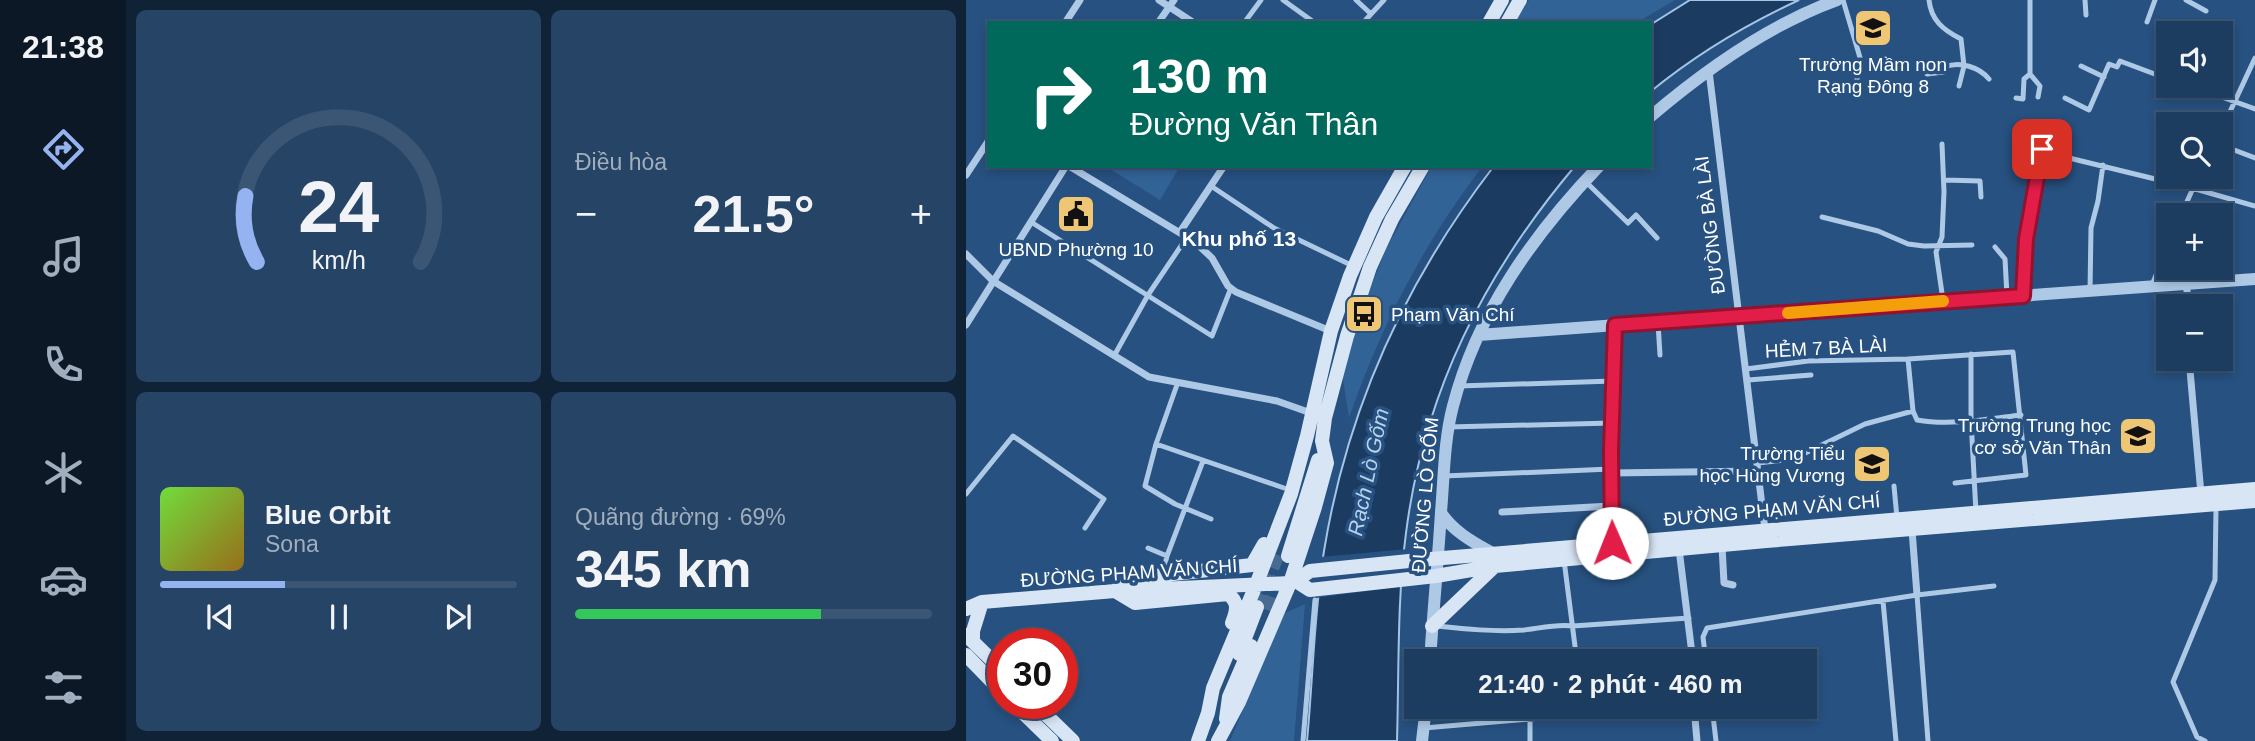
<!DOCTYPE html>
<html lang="vi">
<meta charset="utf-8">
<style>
:root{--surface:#1d3d60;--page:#254466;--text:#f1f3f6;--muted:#a0aebd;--line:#3b5675;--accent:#95b2f1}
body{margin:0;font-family:Arial,sans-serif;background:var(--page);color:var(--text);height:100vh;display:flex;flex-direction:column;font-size:26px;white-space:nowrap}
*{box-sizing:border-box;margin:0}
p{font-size:23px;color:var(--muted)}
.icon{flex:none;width:38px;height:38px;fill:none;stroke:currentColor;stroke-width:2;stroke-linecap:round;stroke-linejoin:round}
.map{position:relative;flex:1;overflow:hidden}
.panel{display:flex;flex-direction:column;gap:10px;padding:10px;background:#102235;width:840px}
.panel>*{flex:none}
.top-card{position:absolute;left:21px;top:21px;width:665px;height:147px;border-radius:0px;box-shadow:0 4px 10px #0003,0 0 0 2px var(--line);background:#00695c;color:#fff;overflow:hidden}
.buttons{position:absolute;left:1190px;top:21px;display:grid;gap:14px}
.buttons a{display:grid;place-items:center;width:77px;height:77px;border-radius:0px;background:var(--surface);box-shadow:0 4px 10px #0003,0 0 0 2px var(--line);font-size:35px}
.speed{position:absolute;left:21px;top:628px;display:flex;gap:14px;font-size:35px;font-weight:700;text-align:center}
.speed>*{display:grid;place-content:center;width:91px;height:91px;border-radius:50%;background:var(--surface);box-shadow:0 4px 10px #0003,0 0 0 2px var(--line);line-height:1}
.speed .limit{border:10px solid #d22;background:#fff;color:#111}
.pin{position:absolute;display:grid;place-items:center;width:60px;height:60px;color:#fff;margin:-30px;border-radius:14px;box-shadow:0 4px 10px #0006}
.me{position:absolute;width:77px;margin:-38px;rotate:359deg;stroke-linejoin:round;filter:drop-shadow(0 0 5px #0008)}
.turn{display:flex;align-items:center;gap:24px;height:147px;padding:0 28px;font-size:32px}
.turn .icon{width:91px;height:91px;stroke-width:2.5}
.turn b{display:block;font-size:49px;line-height:60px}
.big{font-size:52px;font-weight:700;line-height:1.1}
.panel .card{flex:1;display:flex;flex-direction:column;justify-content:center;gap:10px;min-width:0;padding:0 24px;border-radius:10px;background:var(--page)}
.panel .dial{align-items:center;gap:0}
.dial svg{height:182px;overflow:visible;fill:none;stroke:var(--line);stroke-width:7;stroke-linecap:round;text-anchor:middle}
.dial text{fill:var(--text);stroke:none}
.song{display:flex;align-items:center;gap:21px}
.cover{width:84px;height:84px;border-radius:10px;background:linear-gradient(135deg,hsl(100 70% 55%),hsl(40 70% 35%))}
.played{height:7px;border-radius:4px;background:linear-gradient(90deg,var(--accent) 35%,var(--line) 35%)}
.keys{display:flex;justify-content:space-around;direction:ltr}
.heat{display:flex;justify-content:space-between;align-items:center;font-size:38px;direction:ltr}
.charge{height:10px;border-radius:5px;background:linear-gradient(90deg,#34c759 69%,var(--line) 0)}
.panel .tiles{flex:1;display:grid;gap:10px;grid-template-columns:repeat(2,1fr)}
.trip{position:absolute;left:438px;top:649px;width:413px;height:70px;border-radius:0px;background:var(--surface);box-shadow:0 4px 10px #0003,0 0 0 2px var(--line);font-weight:700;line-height:70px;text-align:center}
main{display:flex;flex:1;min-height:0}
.dock{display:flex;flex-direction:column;width:126px;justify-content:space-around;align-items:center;background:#0c1826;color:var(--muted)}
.dock .icon{width:49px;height:49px}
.dock .active{color:var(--accent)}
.dock b{font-size:32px;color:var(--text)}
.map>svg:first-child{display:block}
.green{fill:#326397}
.water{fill:#1b3b60;stroke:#a3c5e6;stroke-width:2}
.pier{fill:#275180}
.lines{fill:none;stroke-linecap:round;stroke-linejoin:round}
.secondary-tunnel{stroke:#476b93;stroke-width:14;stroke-dasharray:14 7;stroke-linecap:butt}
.service{stroke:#aec9e6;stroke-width:5}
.minor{stroke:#aec9e6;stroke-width:7}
.tertiary{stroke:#aec9e6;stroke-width:12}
.secondary{stroke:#d7e5f5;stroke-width:14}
.route-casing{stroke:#92132f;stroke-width:18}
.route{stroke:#e11d48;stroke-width:12}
.slow{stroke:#f59e0b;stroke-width:12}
.labels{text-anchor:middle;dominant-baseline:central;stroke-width:7;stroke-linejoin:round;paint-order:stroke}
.poi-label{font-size:19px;fill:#fff;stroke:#275180}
.street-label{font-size:19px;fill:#fff;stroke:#275180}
.neighbourhood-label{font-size:21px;font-weight:bold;fill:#fff;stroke:#275180}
.water-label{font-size:21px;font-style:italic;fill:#b9d3ed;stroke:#275180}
</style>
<main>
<nav class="dock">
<b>21:38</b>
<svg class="icon active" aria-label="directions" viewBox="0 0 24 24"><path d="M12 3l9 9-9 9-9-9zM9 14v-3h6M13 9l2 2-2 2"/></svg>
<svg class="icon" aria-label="music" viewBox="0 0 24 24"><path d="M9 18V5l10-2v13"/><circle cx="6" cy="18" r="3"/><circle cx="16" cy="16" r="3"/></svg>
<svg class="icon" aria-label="phone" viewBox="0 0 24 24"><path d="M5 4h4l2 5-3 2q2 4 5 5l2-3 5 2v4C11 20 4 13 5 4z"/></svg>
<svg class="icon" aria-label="climate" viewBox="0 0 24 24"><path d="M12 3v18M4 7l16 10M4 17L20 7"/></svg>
<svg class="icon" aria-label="car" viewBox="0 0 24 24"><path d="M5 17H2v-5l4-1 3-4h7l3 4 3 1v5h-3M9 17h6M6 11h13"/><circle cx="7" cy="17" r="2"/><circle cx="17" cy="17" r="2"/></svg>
<svg class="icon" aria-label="filters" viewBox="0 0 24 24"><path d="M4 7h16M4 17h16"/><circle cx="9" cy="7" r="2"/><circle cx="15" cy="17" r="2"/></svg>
</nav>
<section class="panel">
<div class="tiles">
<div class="card dial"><svg viewBox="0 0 100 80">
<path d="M14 69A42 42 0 1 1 86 69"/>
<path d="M14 69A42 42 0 0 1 9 40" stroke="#95b2f1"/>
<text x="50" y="56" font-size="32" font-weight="700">24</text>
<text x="50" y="72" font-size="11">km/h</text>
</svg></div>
<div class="card"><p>Điều hòa</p>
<div class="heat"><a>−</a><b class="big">21.5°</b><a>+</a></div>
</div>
<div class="card">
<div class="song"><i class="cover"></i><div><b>Blue Orbit</b><p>Sona</p></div></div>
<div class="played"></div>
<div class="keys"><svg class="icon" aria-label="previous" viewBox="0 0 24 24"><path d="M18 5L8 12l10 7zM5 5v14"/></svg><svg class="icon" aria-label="pause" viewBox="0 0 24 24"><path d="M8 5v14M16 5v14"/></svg><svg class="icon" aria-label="next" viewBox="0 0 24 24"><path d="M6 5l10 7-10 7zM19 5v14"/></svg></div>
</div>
<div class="card"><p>Quãng đường · 69%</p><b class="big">345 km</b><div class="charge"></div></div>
</div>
</section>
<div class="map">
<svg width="1289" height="741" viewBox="0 0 1289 741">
<rect width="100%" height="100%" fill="#275180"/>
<!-- green -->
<path class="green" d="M563,0H709L670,23H549Z
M139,166H214L194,200Z
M466,166H517C458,242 414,328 383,418L376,373L396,309L420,249Z
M339,604L328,741H264L312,626L319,613Z"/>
<!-- water -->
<path class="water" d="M724,0H833C781,24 729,55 684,92V25Z
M528,166H609C518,274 458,392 440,533C431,600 433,673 431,741H341C347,678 348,613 358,551C381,409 441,279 528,166Z"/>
<!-- pier -->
<path class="pier" d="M442,549L440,586L350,598L354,557Z"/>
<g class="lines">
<!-- secondary-tunnel -->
<path class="secondary-tunnel" d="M291,607L313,551
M301,610L314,575"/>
<!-- service -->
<path class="service" d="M317,0L349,23
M390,0L405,14L397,23
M877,0L895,61L889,67L892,84
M963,0C965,20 977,30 995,39L998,66L993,86
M1119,0L1120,15
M1220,0L1240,11
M405,14L418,0
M1181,22L1189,0
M278,23L295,0
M1115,66L1138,77
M961,74L978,72L979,67C994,61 1013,67 1023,79
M1064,74V0
M1064,74L1074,86L1072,97
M1225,86L1289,109
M1050,98L1057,99L1058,79L1064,74
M1099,98L1123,110L1143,64L1151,67L1154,61L1202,79
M1255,131L1289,58
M976,144L978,192L976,237L970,252L977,300
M1255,145L1289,158
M1099,157L1226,188L1289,206
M979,180L1014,181L1015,197
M619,181L662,223L670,215L691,238
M245,186L308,228L387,266
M1215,215L1232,177
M856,217L912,231L942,244L958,246L1006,245
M65,222L246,336L265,288
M1029,247L1039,259L1041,296
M1186,285L1202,246
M1124,291L1125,228L1132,201L1137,165
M1057,296L1060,239L1068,204L1076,149
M692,323L694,355
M1005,354V420L1010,512
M148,356L182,295L221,237
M942,359L947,411L951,420C984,426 1022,419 1055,415
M780,369L842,361L942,359L1047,352L1060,475L989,483
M782,380L845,375
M493,386L647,381
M482,427L646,423
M190,444L212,382
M792,463L827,459L899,424L947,411
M478,476L645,469
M928,486L931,518
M0,494L47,436L138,499L119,528
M245,519L209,504L179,486L190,444L318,488
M182,548L201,556
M598,560L611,662
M197,573L201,556L237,461
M951,595L962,741
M917,601L930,741
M470,626C499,629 528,632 558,630C575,628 590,624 607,626L723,618
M740,662L737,637L741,628L951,595L1028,586
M746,707L750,741
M458,728L704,707
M337,741L349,600
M564,741V720
M1239,741L1231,737L1207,682L1249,580L1250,507"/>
<!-- minor -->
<path class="minor" d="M193,0L228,23
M99,23L114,0
M192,23L208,0
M743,71L799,530
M103,166L229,242L246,258L262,286L270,292L367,332
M0,175L23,140
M214,232L258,166
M0,254L27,281L183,377L311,401L345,413
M1221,284V306
M0,325L100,166
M1223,359L1235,494
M645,473L792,471
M536,512L645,506
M946,530L951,595
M646,543L645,451L649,325
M756,546L758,583L767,585
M713,549L727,662
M728,707L731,741"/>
<!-- tertiary -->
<path class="tertiary" d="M684,117C739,70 802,25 871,0
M513,335L1289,279
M475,513C489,533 507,542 528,554
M464,662C467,612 472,562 475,512C478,477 478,440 487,406C511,313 568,234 633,166
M456,741L460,707"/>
<!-- secondary -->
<path class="secondary" d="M523,23L536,0
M541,23L554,0
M322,556L352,460
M330,581L344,590L470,576L529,566L800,541L1289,501
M0,609L16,602L149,591L324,583L330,581L344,571L453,560L1289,489
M266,623C271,610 273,602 262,594L169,603L149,591L163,579L286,565L298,544
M466,626L529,566
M0,635L37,671
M7,641V631L16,602
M273,654L291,607
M0,655L37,693
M48,704L86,741
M69,704L107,741
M260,719L263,697L285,646
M232,741L242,713L247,688L290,585L325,494L341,436L365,331L384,276L410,217L439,166
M252,741L273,702L324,583L349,507L361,463L356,441L359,418L381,336L404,267L426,219L457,166"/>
</g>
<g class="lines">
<defs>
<path id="route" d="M646,543L645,451L649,325L1057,296L1060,239L1076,149"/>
</defs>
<!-- route casing -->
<use href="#route" class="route-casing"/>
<!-- route -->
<use href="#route" class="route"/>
<!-- slow -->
<path class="slow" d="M822,313L977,301"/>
</g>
<!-- icons -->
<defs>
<symbol id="school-square" viewBox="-11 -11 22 22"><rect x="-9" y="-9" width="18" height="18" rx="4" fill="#eec674" stroke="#275180"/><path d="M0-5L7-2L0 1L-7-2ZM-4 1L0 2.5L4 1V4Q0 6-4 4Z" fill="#111"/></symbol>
<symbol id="civic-square" viewBox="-11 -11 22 22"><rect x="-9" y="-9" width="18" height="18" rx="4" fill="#eec674" stroke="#275180"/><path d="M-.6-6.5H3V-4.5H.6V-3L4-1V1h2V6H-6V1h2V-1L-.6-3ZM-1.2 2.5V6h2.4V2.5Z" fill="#111"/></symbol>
<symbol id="bus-square" viewBox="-11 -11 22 22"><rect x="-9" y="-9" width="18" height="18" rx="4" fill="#eec674" stroke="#275180"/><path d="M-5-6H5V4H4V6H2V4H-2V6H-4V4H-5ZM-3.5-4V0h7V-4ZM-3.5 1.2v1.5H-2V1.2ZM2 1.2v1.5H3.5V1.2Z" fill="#111"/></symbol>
</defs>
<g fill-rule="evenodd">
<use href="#school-square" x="885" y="6" width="44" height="44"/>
<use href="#civic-square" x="88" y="192" width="44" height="44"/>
<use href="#bus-square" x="376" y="292" width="44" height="44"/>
<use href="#school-square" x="1150" y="414" width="44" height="44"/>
<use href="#school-square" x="884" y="442" width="44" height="44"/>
</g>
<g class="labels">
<!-- poi labels -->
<g class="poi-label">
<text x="907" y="64">Trường Mầm non<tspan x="907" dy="22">Rạng Đông 8</tspan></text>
<text x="110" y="249">UBND Phường 10</text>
<text x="425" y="314" text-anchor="start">Phạm Văn Chí</text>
<text x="1145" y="425" text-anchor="end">Trường Trung học<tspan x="1145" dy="22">cơ sở Văn Thân</tspan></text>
<text x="879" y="453" text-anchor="end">Trường Tiểu<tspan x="879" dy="22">học Hùng Vương</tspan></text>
</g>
<!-- street labels -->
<g class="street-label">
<text transform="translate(744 225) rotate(-97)">ĐƯỜNG BÀ LÀI</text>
<text transform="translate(860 348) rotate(-3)">HẺM 7 BÀ LÀI</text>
<text transform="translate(459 495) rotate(-85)">ĐƯỜNG LÒ GỐM</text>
<text transform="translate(806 510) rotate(-5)">ĐƯỜNG PHẠM VĂN CHÍ</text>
<text transform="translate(163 573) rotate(-4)">ĐƯỜNG PHẠM VĂN CHÍ</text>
</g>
<!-- neighbourhood labels -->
<g class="neighbourhood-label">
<text x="273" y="238">Khu phố 13</text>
</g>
<!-- water labels -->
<g class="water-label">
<text transform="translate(402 472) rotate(-78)">Rạch Lò Gốm</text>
</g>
</g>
</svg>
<div class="buttons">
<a><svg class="icon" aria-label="sound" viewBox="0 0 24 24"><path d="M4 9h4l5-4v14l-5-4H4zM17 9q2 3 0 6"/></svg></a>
<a><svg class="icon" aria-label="search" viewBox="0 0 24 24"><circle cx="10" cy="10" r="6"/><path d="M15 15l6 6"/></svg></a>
<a>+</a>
<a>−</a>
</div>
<div class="speed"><div class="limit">30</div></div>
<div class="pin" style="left:1076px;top:149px;background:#d93025"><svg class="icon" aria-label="arrive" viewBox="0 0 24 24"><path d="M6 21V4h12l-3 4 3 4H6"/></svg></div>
<svg class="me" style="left:646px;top:543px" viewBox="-20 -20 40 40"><circle r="19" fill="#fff"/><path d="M0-13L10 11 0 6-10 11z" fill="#e11d48"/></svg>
<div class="trip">21:40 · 2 phút · 460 m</div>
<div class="top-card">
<div class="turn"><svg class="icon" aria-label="right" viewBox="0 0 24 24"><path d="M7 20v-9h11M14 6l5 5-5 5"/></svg><div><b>130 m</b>Đường Văn Thân</div></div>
</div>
</div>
</main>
